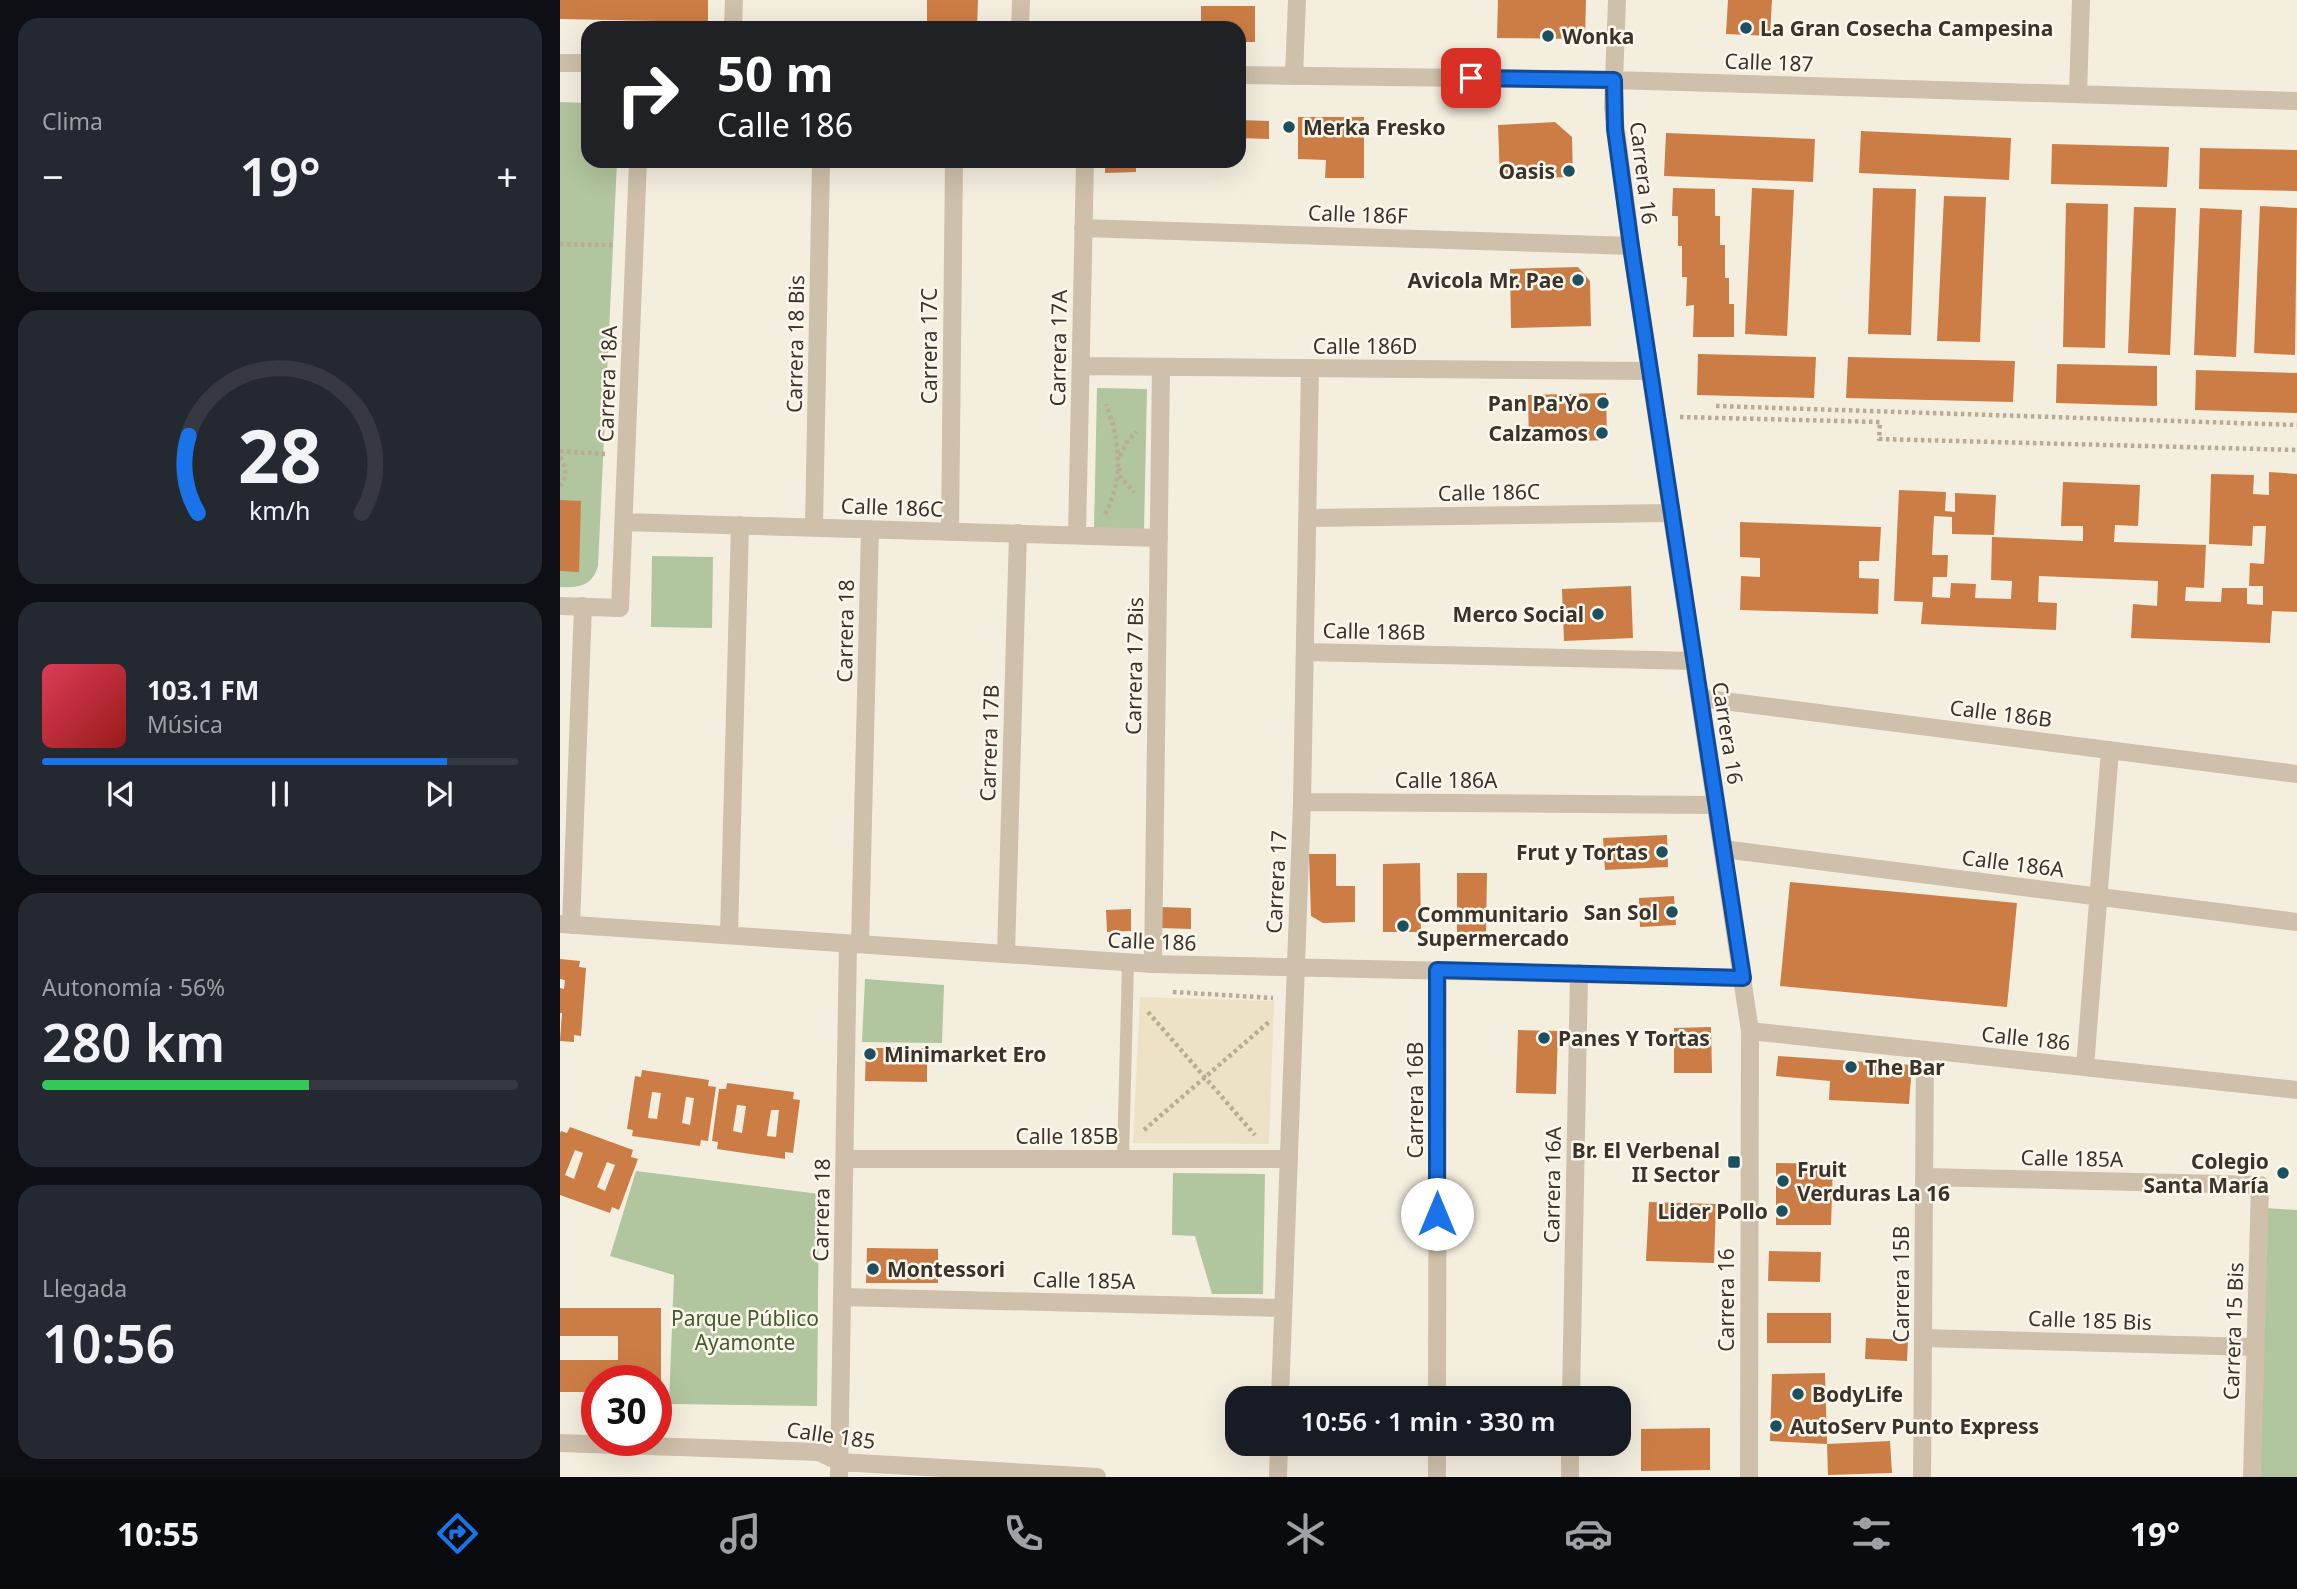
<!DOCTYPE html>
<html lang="es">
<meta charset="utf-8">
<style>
:root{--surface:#171b24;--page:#242831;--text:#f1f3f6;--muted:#9ea1a6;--line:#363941;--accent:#1a73e8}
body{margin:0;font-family:"Noto Sans",sans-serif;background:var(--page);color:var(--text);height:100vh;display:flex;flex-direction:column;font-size:26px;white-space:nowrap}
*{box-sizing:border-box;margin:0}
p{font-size:23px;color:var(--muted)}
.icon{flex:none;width:38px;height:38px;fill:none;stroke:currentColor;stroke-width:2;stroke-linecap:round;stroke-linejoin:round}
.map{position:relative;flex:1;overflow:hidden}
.sheet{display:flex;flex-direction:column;gap:18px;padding:18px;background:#0d0f14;width:560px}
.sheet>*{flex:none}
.top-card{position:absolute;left:21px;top:21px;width:665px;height:147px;border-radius:21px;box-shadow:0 7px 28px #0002;background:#202124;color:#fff;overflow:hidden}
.speed{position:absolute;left:21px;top:1365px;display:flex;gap:14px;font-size:35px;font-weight:700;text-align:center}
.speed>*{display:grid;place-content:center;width:91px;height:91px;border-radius:50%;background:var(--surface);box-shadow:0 7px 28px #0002;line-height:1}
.speed .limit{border:10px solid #d22;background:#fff;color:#111}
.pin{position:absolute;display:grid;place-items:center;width:60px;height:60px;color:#fff;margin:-30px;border-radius:14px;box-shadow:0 4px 10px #0006}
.me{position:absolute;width:77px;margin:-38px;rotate:0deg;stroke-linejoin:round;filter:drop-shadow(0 0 5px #0008)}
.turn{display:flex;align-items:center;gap:24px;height:147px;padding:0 21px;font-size:32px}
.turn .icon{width:91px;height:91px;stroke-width:2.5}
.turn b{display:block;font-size:49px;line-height:60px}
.big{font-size:52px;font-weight:600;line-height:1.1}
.sheet .tile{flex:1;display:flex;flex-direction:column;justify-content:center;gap:10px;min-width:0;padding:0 24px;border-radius:21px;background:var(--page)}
.sheet .dial{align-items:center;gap:0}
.dial svg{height:182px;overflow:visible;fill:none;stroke:var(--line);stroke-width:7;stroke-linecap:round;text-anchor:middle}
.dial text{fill:var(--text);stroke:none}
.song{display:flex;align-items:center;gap:21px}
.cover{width:84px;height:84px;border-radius:10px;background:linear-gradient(135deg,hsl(350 70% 55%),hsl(0 70% 35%))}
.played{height:7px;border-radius:4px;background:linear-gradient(90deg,var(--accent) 85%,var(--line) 85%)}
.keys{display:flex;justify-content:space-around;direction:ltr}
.heat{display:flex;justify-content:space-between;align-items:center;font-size:38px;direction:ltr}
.charge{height:10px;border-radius:5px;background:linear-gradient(90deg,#34c759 56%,var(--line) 0)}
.trip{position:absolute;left:665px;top:1386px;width:406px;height:70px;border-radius:21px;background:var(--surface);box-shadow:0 7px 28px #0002;font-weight:600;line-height:70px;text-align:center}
.tabs{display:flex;height:112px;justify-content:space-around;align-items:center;background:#090b0e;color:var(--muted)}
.tabs .icon{width:49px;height:49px}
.tabs .current{color:var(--accent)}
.tabs b{font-size:32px;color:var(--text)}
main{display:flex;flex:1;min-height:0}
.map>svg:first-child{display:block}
.green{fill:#b1c59e}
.plaza{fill:#ede2c6}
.building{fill:#cc7d45;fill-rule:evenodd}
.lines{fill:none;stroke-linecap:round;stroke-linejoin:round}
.path{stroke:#baab94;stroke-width:4.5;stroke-dasharray:3.5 3.5;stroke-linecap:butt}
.service{stroke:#cec0aa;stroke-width:12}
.pedestrian{stroke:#cec0aa;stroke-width:18}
.minor{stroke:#cec0aa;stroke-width:18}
.tertiary{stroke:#cec0aa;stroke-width:18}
.route-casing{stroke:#114b97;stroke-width:18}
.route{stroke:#1a73e8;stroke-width:12}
.poi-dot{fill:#1c4f5f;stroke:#fbf7ec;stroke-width:2.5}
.labels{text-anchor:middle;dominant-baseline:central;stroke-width:5;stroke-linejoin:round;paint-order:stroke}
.poi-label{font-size:21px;font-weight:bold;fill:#3b322a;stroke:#fbf7ec;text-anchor:start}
.street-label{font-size:21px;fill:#3b322a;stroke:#fbf7ec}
.park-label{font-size:21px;fill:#425b2c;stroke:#fbf7ec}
</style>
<main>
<section class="sheet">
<div class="tile"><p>Clima</p>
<div class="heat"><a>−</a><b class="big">19°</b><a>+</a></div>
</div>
<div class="tile dial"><svg viewBox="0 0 100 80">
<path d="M14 69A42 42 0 1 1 86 69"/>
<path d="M14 69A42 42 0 0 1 10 35" stroke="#1a73e8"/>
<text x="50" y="56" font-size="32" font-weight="700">28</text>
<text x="50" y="72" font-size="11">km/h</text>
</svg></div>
<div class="tile">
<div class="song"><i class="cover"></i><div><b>103.1 FM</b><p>Música</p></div></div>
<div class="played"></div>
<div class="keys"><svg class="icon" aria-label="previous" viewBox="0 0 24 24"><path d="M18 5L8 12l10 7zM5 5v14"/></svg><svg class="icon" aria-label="pause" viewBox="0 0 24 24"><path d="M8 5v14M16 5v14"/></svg><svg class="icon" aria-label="next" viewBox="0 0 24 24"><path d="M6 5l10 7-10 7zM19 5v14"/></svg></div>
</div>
<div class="tile"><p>Autonomía · 56%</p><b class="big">280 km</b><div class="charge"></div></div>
<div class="tile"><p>Llegada</p><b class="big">10:56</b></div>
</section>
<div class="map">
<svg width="1737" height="1477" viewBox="0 0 1737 1477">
<rect width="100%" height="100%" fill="#f4eedf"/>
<!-- green -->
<path class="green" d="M0,102L28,103V161H57L38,566C32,586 19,588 0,587Z
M537,388L587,389L584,531L534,530Z
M92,556L153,557L152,628L91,627Z
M305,979L384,985L382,1043L302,1042Z
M76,1171L259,1194L257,1406L109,1404L114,1275L50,1256Z
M613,1173L705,1174L703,1294H652L635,1236L612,1235Z
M1705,1208L1737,1210V1477H1697Z"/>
<!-- plaza -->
<path class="plaza" d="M580,997L714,1001L709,1144L573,1143Z"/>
<!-- building -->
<path class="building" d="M0,0H148V22L0,19Z
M367,0H418L417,28H367Z
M938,0H1026L1025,39L937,38Z
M1168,0H1212L1210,36L1166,34Z
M641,6H695V42H679V28H641Z
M738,117H804V178H765L766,160L738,159Z
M680,120L709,121V139L680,138Z
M995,122L1012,137L1013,177L940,179L938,125Z
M1301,131L1451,138L1449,180L1299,173Z
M1106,133L1255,139L1253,182L1104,176Z
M1492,144L1609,147L1607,187L1491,184Z
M1640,148L1737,150V191L1639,189Z
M545,161H576V172L545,173Z
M1113,188L1155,189V216H1160V245H1165V278H1169V304H1174V337H1133L1134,305L1126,306L1127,277H1122V246H1118V216H1112Z
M1192,188L1234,190L1227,336L1185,334Z
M1313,188L1356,189L1351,335L1308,334Z
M1384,196L1426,197L1420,342L1377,341Z
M1506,203L1548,204L1545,348L1503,347Z
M1700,206L1737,208L1735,355L1694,353Z
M1574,207L1616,208L1610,355L1568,353Z
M1640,208L1682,210L1676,357L1634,355Z
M1018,267L1030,281L1031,326L951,328L950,269Z
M1138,354L1256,357L1254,398L1137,395Z
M1288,357L1455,361L1453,402L1286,398Z
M1497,364L1597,366V406L1496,403Z
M1636,370L1737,373V413L1635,410Z
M1046,393L1047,440L969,443L968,395Z
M1709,472L1737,474V612L1712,611L1710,643L1571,638L1573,604L1597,606L1598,581L1479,576L1478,602L1497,603L1496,630L1361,624L1363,602L1334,601L1339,490L1386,492L1385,511L1395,512V493L1436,495L1434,535L1392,534V517L1374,516L1372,555H1388L1387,577H1373L1372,597L1390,598L1391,583L1416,584L1415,598L1451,599L1452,581L1431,580L1432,537L1523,541V526H1501L1503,482L1580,485L1578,526L1555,525L1554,542L1646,545L1644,588L1626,587L1625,601L1661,602L1662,588H1687V604L1703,605V586H1689L1690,563L1704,564L1706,526H1693L1692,546L1649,544L1651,474L1694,475L1693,494L1709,495Z
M0,500L21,501L19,572L0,571Z
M1180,522L1321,527L1319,561H1299V578L1319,579L1318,614L1180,610L1181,576L1200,577V558L1180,557Z
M1071,586L1073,638L1004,641L1002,589Z
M1107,835L1108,867L1045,870L1043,838Z
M749,854H776V886H795V922L763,923L751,916Z
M860,863L861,932H823V864Z
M897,873H927L926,933L897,932Z
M1230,882L1457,903L1447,1007L1220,986Z
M1114,896L1116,925L1080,927L1079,898Z
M600,907L631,908V929L600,928Z
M571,909V931L547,932L546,910Z
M0,959L20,961L19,967L26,968L21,1036L14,1035V1042L0,1041L2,1013H0V988L4,989L5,980L0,979Z
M1151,1027L1152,1073H1114V1028Z
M958,1030L998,1031L996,1094L956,1093Z
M306,1048H367V1082L305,1081Z
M1218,1056L1352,1065L1349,1104L1269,1100L1270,1081L1216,1076Z
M82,1070L149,1080L148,1086L156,1087L148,1141L141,1140L140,1146L72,1136L73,1130L67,1129L75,1076L81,1077ZM92,1092L101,1093L97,1119L88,1118ZM126,1097L134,1098L130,1125L122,1123Z
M167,1083L234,1092L233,1099L240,1100L233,1153L225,1152V1159L157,1149L158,1142L152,1141L159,1089H166ZM177,1105L186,1106L182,1133L173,1131ZM211,1110H219L216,1137L207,1136Z
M10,1127L73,1150L71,1157L78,1159L59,1210L52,1207L50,1213L0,1195V1133L1,1131L7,1133ZM15,1150L23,1153L14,1179L5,1175ZM47,1162L55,1165L45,1191L37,1187Z
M1216,1163L1273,1164L1271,1225H1216Z
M1089,1202L1156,1204L1154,1263L1086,1261Z
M307,1248L378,1249V1283H306Z
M1209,1251L1261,1252L1260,1282L1208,1281Z
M0,1308H101V1392H96V1381H37V1392H0V1360H58V1336H0Z
M1207,1313H1271V1343H1207Z
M1306,1338L1348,1340L1347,1361L1305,1359Z
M1265,1373L1267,1444L1330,1441L1332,1473L1268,1475L1267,1444L1210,1441L1212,1374Z
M1150,1428V1470L1081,1471V1429Z"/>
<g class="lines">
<!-- path -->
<path class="path" d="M0,244L52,245
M1156,406L1737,425
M1120,417L1320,422L1319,439L1737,450
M0,451L45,454
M560,456L568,440L577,432
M0,457C6,467 8,476 0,486
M559,468L561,478L574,492
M545,514C564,480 560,439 546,404
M613,992L713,998
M588,1012L695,1135
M584,1130L710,1021"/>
<!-- service -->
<path class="service" d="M563,1159L568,963"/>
<!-- pedestrian -->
<path class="pedestrian" d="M1692,1477L1700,1185"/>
<!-- minor -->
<path class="minor" d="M173,28L174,0
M460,28L461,0
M734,76L737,0
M1518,94L1521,0
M523,228L1071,246
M521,366L1090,371
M748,518L1112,513
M64,522L599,538
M254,527L261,161
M390,531L394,161
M517,535L525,161
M0,606L60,608L78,161
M745,652L1135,661
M1140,698L1737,774
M742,802L1156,805
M1163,849L1737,922
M0,924L593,964L1183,978
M11,925L23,606
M169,935L180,525
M300,944L310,529
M446,954L458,533
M593,964L601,367
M1190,1031L1737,1090
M1525,1067L1550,750
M285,1159H729
M1364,1177L1700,1185
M282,1297L723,1308
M1363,1338L1695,1347
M720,1398L742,802L750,368
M877,1398L878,970
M1011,1398L1019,973
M0,1443L259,1452L280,1462L537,1477
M279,1477L288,943
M718,1477L719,1444
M877,1477V1444
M1010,1477V1444
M1362,1477L1365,1050"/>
<!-- tertiary -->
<path class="tertiary" d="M1057,0L1053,107L1071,246L1190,1031L1189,1477
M0,63H28
M679,75L1054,80L1737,101"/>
</g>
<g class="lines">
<defs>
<path id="route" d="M877,1214V970L1183,978L1071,246L1055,129L1054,80L911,78"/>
</defs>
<!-- route casing -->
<use href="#route" class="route-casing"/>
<!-- route -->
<use href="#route" class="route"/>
</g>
<!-- markers -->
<g class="poi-dot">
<circle cx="1186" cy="28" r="7"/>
<circle cx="988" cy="36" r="7"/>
<circle cx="729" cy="127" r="7"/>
<circle cx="1009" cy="171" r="7"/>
<circle cx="1018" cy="280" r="7"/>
<circle cx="1043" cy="403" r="7"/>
<circle cx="1042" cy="433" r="7"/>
<circle cx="1038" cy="614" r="7"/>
<circle cx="1102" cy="852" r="7"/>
<circle cx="1112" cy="912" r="7"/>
<circle cx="843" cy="926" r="7"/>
<circle cx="984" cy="1038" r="7"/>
<circle cx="310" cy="1054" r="7"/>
<circle cx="1291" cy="1067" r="7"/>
<rect x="1167" y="1155" width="14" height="14" rx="3.5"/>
<circle cx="1723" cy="1173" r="7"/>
<circle cx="1223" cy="1181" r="7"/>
<circle cx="1222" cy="1211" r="7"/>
<circle cx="313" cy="1269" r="7"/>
<circle cx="1238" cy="1394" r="7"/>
<circle cx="1216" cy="1426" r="7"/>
</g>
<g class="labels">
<!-- poi labels -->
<g class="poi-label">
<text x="1200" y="28">La Gran Cosecha Campesina</text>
<text x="1002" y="36">Wonka</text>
<text x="743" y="127">Merka Fresko</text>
<text x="995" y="171" text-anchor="end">Oasis</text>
<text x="1004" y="280" text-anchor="end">Avicola Mr. Pae</text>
<text x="1029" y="403" text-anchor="end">Pan Pa'Yo</text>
<text x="1028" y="433" text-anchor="end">Calzamos</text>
<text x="1024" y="614" text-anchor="end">Merco Social</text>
<text x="1088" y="852" text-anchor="end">Frut y Tortas</text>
<text x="1098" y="912" text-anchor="end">San Sol</text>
<text x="857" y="914">Communitario<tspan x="857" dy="24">Supermercado</tspan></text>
<text x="998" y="1038">Panes Y Tortas</text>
<text x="324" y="1054">Minimarket Ero</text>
<text x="1305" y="1067">The Bar</text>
<text x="1160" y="1150" text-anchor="end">Br. El Verbenal<tspan x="1160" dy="24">II Sector</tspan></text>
<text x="1709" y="1161" text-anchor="end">Colegio<tspan x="1709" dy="24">Santa María</tspan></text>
<text x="1237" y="1169">Fruit<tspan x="1237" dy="24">Verduras La 16</tspan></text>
<text x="1208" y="1211" text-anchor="end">Lider Pollo</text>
<text x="327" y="1269">Montessori</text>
<text x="1252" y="1394">BodyLife</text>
<text x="1230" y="1426">AutoServ Punto Express</text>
</g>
<!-- street labels -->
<g class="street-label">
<text transform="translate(1209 62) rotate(2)">Calle 187</text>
<text transform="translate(1084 173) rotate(83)">Carrera 16</text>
<text transform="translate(798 214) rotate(2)">Calle 186F</text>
<text transform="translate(235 344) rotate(-89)">Carrera 18 Bis</text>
<text transform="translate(369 346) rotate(-90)">Carrera 17C</text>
<text x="805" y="346">Calle 186D</text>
<text transform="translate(498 348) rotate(-89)">Carrera 17A</text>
<text transform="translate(47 384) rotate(-88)">Carrera 18A</text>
<text transform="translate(929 492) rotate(-1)">Calle 186C</text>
<text transform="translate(332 507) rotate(2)">Calle 186C</text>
<text transform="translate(285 631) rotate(-89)">Carrera 18</text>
<text transform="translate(814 631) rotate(1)">Calle 186B</text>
<text transform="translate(574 666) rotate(-89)">Carrera 17 Bis</text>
<text transform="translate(1441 713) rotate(7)">Calle 186B</text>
<text transform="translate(1168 733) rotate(81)">Carrera 16</text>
<text transform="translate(429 743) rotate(-88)">Carrera 17B</text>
<text x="886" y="780">Calle 186A</text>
<text transform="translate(1453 863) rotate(7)">Calle 186A</text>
<text transform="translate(716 882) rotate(-87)">Carrera 17</text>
<text transform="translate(592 941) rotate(2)">Calle 186</text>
<text transform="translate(1466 1038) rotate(6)">Calle 186</text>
<text transform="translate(855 1100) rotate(-90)">Carrera 16B</text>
<text x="507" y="1136">Calle 185B</text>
<text transform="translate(1512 1158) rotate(1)">Calle 185A</text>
<text transform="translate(992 1185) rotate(-89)">Carrera 16A</text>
<text transform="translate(261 1210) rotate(-89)">Carrera 18</text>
<text transform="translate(524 1280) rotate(1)">Calle 185A</text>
<text transform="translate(1341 1284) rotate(-90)">Carrera 15B</text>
<text transform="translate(1166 1300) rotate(-90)">Carrera 16</text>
<text transform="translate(1530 1320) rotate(2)">Calle 185 Bis</text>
<text transform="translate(1673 1331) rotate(-88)">Carrera 15 Bis</text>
<text transform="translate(271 1435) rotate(8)">Calle 185</text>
</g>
<!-- park labels -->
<g class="park-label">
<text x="185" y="1318">Parque Público<tspan x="185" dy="24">Ayamonte</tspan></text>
</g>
</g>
</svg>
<div class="speed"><div class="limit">30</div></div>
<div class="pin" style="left:911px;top:78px;background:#d93025"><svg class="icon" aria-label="arrive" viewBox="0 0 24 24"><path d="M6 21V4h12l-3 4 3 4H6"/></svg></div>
<svg class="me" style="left:877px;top:1214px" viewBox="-20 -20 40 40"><circle r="19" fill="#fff"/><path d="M0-13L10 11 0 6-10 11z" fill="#1a73e8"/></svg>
<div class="trip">10:56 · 1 min · 330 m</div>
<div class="top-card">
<div class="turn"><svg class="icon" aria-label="right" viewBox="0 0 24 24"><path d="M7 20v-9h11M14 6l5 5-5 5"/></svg><div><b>50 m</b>Calle 186</div></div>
</div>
</div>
</main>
<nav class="tabs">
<b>10:55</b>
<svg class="icon current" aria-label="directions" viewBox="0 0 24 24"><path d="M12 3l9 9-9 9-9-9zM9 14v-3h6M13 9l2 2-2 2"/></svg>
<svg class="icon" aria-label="music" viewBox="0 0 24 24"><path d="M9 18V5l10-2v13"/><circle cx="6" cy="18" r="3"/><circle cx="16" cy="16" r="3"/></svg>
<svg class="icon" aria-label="phone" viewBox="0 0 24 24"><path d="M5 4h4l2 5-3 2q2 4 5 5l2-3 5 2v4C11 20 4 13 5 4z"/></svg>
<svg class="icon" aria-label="climate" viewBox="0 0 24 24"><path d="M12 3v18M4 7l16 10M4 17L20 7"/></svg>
<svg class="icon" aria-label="car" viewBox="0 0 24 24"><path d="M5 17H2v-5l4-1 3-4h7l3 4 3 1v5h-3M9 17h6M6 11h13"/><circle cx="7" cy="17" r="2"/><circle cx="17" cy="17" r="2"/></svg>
<svg class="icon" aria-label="filters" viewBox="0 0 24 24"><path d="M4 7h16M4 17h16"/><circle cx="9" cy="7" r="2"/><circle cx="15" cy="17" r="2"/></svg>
<b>19°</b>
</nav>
